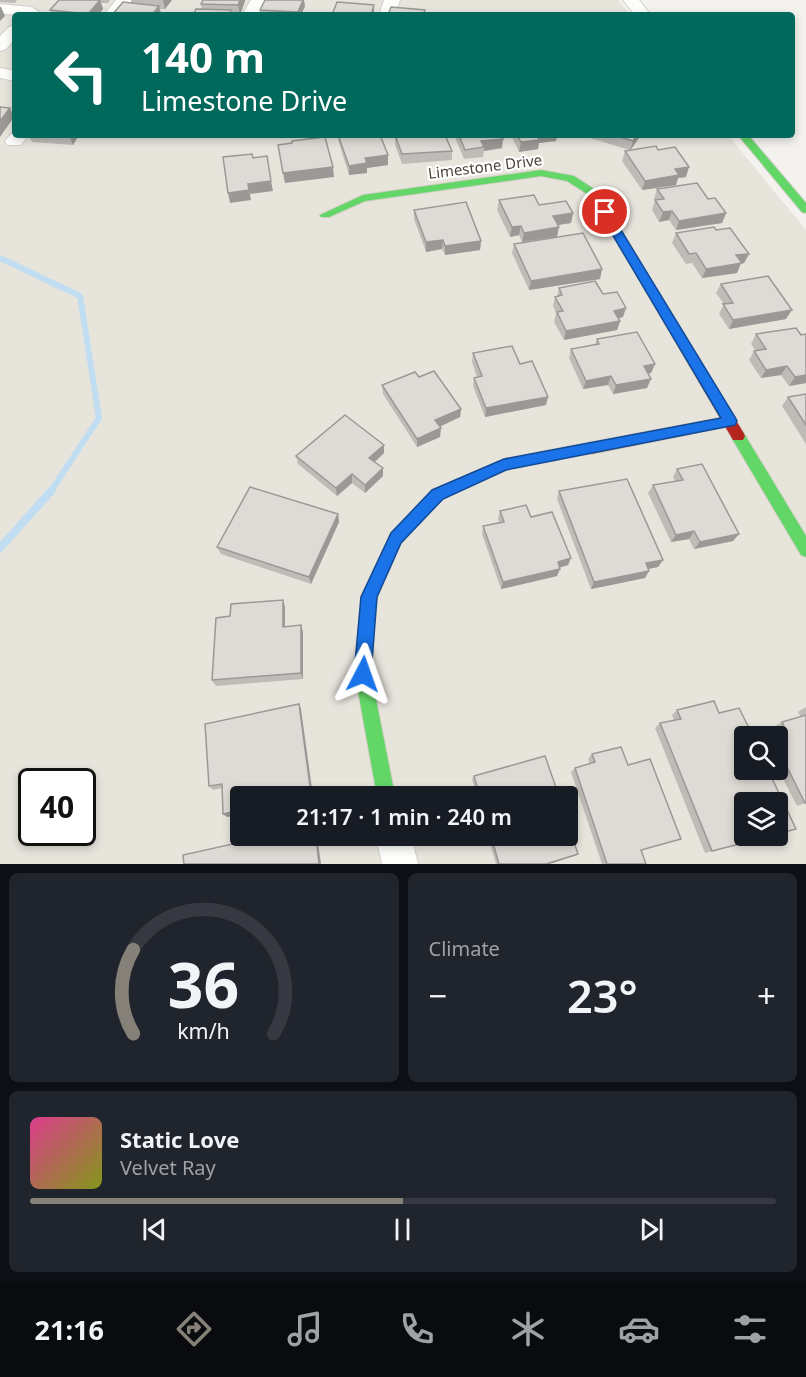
<!DOCTYPE html>
<meta charset="utf-8">
<style>
:root{--surface:#171b24;--page:#20242c;--text:#f1f3f6;--muted:#9ea1a6;--line:#363941;--accent:#868178}
body{margin:0;font-family:"Noto Sans",sans-serif;background:var(--page);color:var(--text);height:100vh;display:flex;flex-direction:column;font-size:22px;white-space:nowrap}
*{box-sizing:border-box;margin:0}
p{font-size:20px;color:var(--muted)}
.icon{flex:none;width:33px;height:33px;fill:none;stroke:currentColor;stroke-width:2;stroke-linecap:round;stroke-linejoin:round}
.map{position:relative;height:864px;overflow:hidden}
.details{display:flex;flex-direction:column;gap:9px;padding:9px;background:#0d0f14;flex:1}
.details>*{flex:none}
.banner{position:absolute;left:12px;top:12px;width:783px;height:126px;border-radius:6px;box-shadow:0 3px 9px #0003;background:#00695c;color:#fff;overflow:hidden}
.buttons{position:absolute;left:734px;top:726px;display:grid;gap:12px}
.buttons a{display:grid;place-items:center;width:54px;height:54px;border-radius:6px;background:var(--surface);box-shadow:0 3px 9px #0003;font-size:30px}
.speed{position:absolute;left:18px;top:768px;display:flex;gap:12px;font-size:30px;font-weight:700;text-align:center}
.speed>*{display:grid;place-content:center;width:78px;height:78px;border-radius:50%;background:var(--surface);box-shadow:0 3px 9px #0003;line-height:1}
.speed .limit{border:3px solid #111;border-radius:9px;background:#fff;color:#111}
.pin{position:absolute;display:grid;place-items:center;width:51px;height:51px;color:#fff;margin:-26px;border:3px solid #fff;border-radius:50%;box-shadow:0 2px 6px #0007}
.me{position:absolute;width:66px;margin:-33px;rotate:4deg;stroke-linejoin:round;filter:drop-shadow(0 0 4px #0008)}
.turn{display:flex;align-items:center;gap:21px;height:126px;padding:0 30px;font-size:27px}
.turn .icon{width:78px;height:78px;stroke-width:2.5}
.turn b{display:block;font-size:42px;line-height:51px}
.big{font-size:45px;font-weight:600;line-height:1.1}
.details .tile{flex:1;display:flex;flex-direction:column;justify-content:center;gap:9px;min-width:0;padding:0 21px;border-radius:9px;background:var(--page)}
.details .dial{align-items:center;gap:0}
.dial svg{height:156px;overflow:visible;fill:none;stroke:var(--line);stroke-width:7;stroke-linecap:round;text-anchor:middle}
.dial text{fill:var(--text);stroke:none}
.song{display:flex;align-items:center;gap:18px}
.cover{width:72px;height:72px;border-radius:9px;background:linear-gradient(135deg,hsl(330 70% 55%),hsl(70 70% 35%))}
.played{height:6px;border-radius:3px;background:linear-gradient(90deg,var(--accent) 50%,var(--line) 50%)}
.keys{display:flex;justify-content:space-around;direction:ltr}
.heat{display:flex;justify-content:space-between;align-items:center;font-size:33px;direction:ltr}
.details .tiles{flex:1;display:grid;gap:9px;grid-template-columns:1fr 1fr}
.tile:last-child{grid-column:span 2}
.trip{position:absolute;left:230px;top:786px;width:348px;height:60px;border-radius:6px;background:var(--surface);box-shadow:0 3px 9px #0003;font-weight:600;line-height:60px;text-align:center}
.tab-bar{display:flex;height:96px;justify-content:space-around;align-items:center;background:#090b0e;color:var(--muted)}
.tab-bar .icon{width:42px;height:42px}
.tab-bar .on{color:var(--accent)}
.tab-bar b{font-size:27px;color:var(--text)}
.map>svg:first-child{display:block}
.residential{fill:#e7e4dc;fill-rule:evenodd}
.lines{fill:none;stroke-linecap:round;stroke-linejoin:round}
.stream-far1{stroke:#c0ddf1;stroke-width:6}
.stream{stroke:#c0ddf1;stroke-width:8}
.street-casing{stroke:#d2d0cb;stroke-width:2}
.fast-casing{stroke:#d3cfc5;stroke-width:2}
.slow-casing{stroke:#d3cfc5;stroke-width:2}
.jam-casing{stroke:#d3cfc5;stroke-width:2}
.street{fill:#fdfdfc;fill-rule:evenodd}
.fast{fill:#63d668;fill-rule:evenodd}
.slow{fill:#ff974d;fill-rule:evenodd}
.jam{fill:#b3261e;fill-rule:evenodd}
.wall{fill:#bfbcb8}
.shaded-wall{fill:#9b9996}
.building{fill:#dedbd6;stroke:#9b9996;stroke-width:1.5}
.route{fill:#1a73e8;stroke:#114b97;stroke-width:1.5}
.labels{text-anchor:middle;dominant-baseline:central;stroke-width:4.5;stroke-linejoin:round;paint-order:stroke}
.street-label{font-size:15px;fill:#4b4439;stroke:#fff}
</style>
<div class="map">
<svg width="806" height="864" viewBox="0 0 806 864">
<rect width="100%" height="100%" fill="#f4f2ee"/>
<!-- residential -->
<path class="residential" d="M0,0H618L631,15H15V135H728L806,230V864H0ZM744,736H777V770H744ZM32,782H82V832H32ZM240,796H567V836H240ZM744,802H777V836H744Z"/>
<g class="lines">
<!-- stream-far1 -->
<path class="stream-far1" d="M0,258L80,296L99,418L51,491"/>
<!-- stream -->
<path class="stream" d="M0,548L52,490"/>
<defs>
<path id="street" d="M116,0H132L120,15H104Z
M251,0H267L258,15H242Z
M384,0H400L395,15H379Z
M623,0H639L651,15H635Z
M0,4L31,7L39,12L37,15L0,14Z
M15,25V39L6,49L0,51V36L9,27Z
M0,68L15,71V81L0,78Z
M15,130V135H28L21,145H7L5,141Z
M376,836H411L418,864H382Z"/>
<path id="fast" d="M738,135H748L806,203V213L802,212Z
M541,170L574,176L597,191L662,298L660,301H652L589,195L567,181L541,176L365,201L329,217H321L320,215L363,195Z
M738,430L743,432L806,536V557L801,555L733,440L731,436L733,432Z
M592,442L597,444L599,448L597,452L506,470L442,499L401,543L377,597L371,674L395,796H377L355,674L361,597L391,533L432,491L504,459Z"/>
<path id="slow" d="M730,416L735,417L737,421L735,425L730,426L592,454L587,452L585,448L587,444L592,442Z"/>
<path id="jam" d="M656,294L660,295L743,432L745,436L743,440H733L650,298Z"/>
</defs>
<!-- street casing -->
<use href="#street" class="street-casing"/>
<!-- fast casing -->
<use href="#fast" class="fast-casing"/>
<!-- slow casing -->
<use href="#slow" class="slow-casing"/>
<!-- jam casing -->
<use href="#jam" class="jam-casing"/>
<!-- street -->
<use href="#street" class="street"/>
<!-- fast -->
<use href="#fast" class="fast"/>
<!-- slow -->
<use href="#slow" class="slow"/>
<!-- jam -->
<use href="#jam" class="jam"/>
</g>
<!-- wall -->
<path class="wall" d="M0,0H17L15,3L0,2Z
M59,0H110L108,3H101L103,9L98,15H52L50,10Z
M131,0H172L165,9H160L162,15L132,3Z
M245,1L240,15L232,14L202,9L201,4Z
M305,6L301,15H261L260,10Z
M28,135H79L73,145L32,142Z
M338,135H380L388,155V165L367,168V173L349,175L339,143Z
M395,135L452,151V160L402,164L395,145Z
M454,135H501L502,148L484,151L483,157L464,159Z
M511,135H557L556,141L539,143L538,149L519,152Z
M584,135H641L630,150H658L686,177L678,178L676,185L642,190L622,161L625,151L629,150L584,136Z
M657,189L708,199L726,213L722,223L676,230L669,220L659,222L652,210L655,200L654,199Z
M499,200L539,205L573,213L571,223L558,225L522,242L519,235L510,237L497,210Z
M414,210L481,241L480,250L445,255L442,249L426,252L414,219Z
M716,230L749,254L744,263H741L737,273L702,278L692,263L686,264L672,243L676,233Z
M514,244L602,269L600,279L529,290L512,253Z
M721,284L786,319L729,329L719,314L724,304L716,293Z
M559,288L603,294L623,317L619,318L620,321L617,330L564,340L554,322L556,313L553,306L555,297H557Z
M756,334H806V383L789,386L781,375L761,378L749,360L754,351H756L751,344Z
M597,339L655,364L651,373L648,374L647,388L613,394L608,385L583,389L569,358L571,349L595,344Z
M473,353L520,364L546,405L485,417L473,386L474,378L477,377L472,362Z
M419,377L461,409L460,417L440,426V437L417,447L383,394L382,385Z
M806,394V444L782,406L788,397Z
M384,453L375,462L383,476L365,493L352,483L337,496L298,464L296,456Z
M677,469L739,534L733,541L694,549L689,539L671,542L648,493L653,485L675,481L673,477Z
M559,491L663,560L658,567L649,569L645,578L591,589L557,499Z
M500,511L571,558L568,565L560,567L557,576L501,589L482,534L483,526L499,522L498,518Z
M338,514L339,522L311,584L221,554L217,547Z
M285,607V626L303,632V679L216,686L212,680L230,616Z
M806,707V803L797,806L777,767V736L778,735L774,727L782,722L801,717L798,712Z
M301,709L240,796V814L227,817L223,814L222,788L213,790L209,786Z
M677,710L773,836L705,853L655,728L660,723L674,720L672,715Z
M592,754L628,765L675,841L641,850L646,864H602L571,772L575,768L590,764L588,759Z
M474,776L559,796H477L472,779Z
M488,836H567L574,856L549,864H496Z"/>
<!-- shaded-wall -->
<path class="shaded-wall" d="M100,0L103,9L98,15H89L88,14Z
M163,0H172L165,9Z
M240,0H245V1L240,15L238,5Z
M303,0H304L305,6L301,15H298V12Z
M374,5V15H371Z
M159,6L161,15H152Z
M0,7H1L5,16L0,21Z
M10,108L14,117L0,137V121Z
M69,135H79L73,145Z
M152,135H173L153,137Z
M536,135H557L556,141L539,143L538,149L519,152L521,142Z
M637,135H641L630,151L633,141Z
M503,139L502,148L484,151V147L481,141Z
M388,155V165L367,168V173L349,175V166L365,158Z
M333,167L334,177L285,183L283,173Z
M689,167L686,177L678,178L676,185L642,190L645,181L675,169Z
M271,181L273,191L250,194L248,184Z
M249,190L251,200L230,203L228,193Z
M672,211L669,220L659,222L663,212Z
M573,213L571,223L551,226L553,216Z
M726,213L722,223L676,230L679,221Z
M521,226L519,235L510,237L512,227Z
M559,227L557,237L522,242L524,233Z
M443,240L442,249L426,252V242Z
M481,241L480,250L445,255V246Z
M749,254L744,263H741L737,273L702,278L706,269L736,255Z
M602,269L600,279L529,290L531,281Z
M626,308L623,317L611,320L614,311Z
M792,310L786,319L729,329L733,320Z
M620,321L617,330L564,340L566,331Z
M655,364L651,373L640,375L644,366Z
M787,366L781,375L761,378L766,370Z
M806,375V383L789,386L795,377Z
M611,376L608,385L583,389L586,381Z
M651,379L647,388L613,394L616,385Z
M548,397L546,405L485,417L486,408Z
M461,409L460,417L435,429V420Z
M441,428L440,437L417,447V439Z
M384,445V453L370,466L369,458Z
M383,468V476L365,493V485Z
M352,474V483L337,496L336,488Z
M338,514L339,522L311,584L309,577Z
M694,531L689,539L671,542L676,535Z
M739,534L733,541L694,549L700,542Z
M571,558L568,565L555,569L558,562Z
M663,560L658,567L642,570L646,563Z
M560,569L557,576L501,589L503,582Z
M649,571L645,578L591,589L594,582Z
M283,600L285,607V633L283,627Z
M301,625L303,632V679L301,673Z
M299,704L301,709L313,796H299Z
M240,810V814L227,817L223,814Z
M316,836H317L321,864H319Z
M578,854L574,856L549,864H546Z"/>
<!-- building -->
<path class="building" d="M59,0H100L88,14L50,10Z
M203,0H240L238,5L201,4Z
M265,0H303L298,12L260,10Z
M123,2L159,6L152,15H112Z
M337,2L374,5L371,15H332Z
M391,7L425,10L423,15H388Z
M196,9L231,10L229,15H193Z
M467,13L491,15H466Z
M0,107L10,108L0,121Z
M338,135H380L388,155L365,158L367,163L349,166Z
M395,135H445L452,151L402,154Z
M459,135H501L503,139L481,141L484,147L465,150Z
M517,135H537L539,140L521,142Z
M614,135H637L633,141Z
M325,137L333,167L283,173L278,145L292,143V141Z
M656,146L658,150L675,147L689,167L675,169L679,175L645,181L625,151Z
M252,154L253,158L267,156L271,181L248,184L249,190L228,193L223,157Z
M697,183L708,199L715,198L726,213L679,221L672,211L663,212L655,200L664,199L657,189Z
M534,195L539,205L566,201L573,213L553,216L559,227L524,233L521,226L512,227L499,200Z
M466,202L481,241L445,246L443,240L426,242L414,210Z
M714,227L716,230L730,228L749,254L736,255L742,263L706,269L696,253L689,254L676,233Z
M583,233L602,269L531,281L514,244Z
M768,276L792,310L733,320L723,304L733,303L721,284Z
M595,281L603,294L617,292L626,308L614,311L620,321L566,331L557,312L563,311L555,297L562,295L559,288Z
M796,328L801,335L806,334V375L795,377L787,366L766,370L754,351L766,349L756,334Z
M637,332L655,364L644,366L651,379L616,385L611,376L586,381L571,349L599,344L597,339Z
M512,346L520,364L532,361L548,397L486,408L474,378L482,376L473,353Z
M434,371L461,409L435,420L441,428L417,439L382,385L415,372L419,377Z
M806,394V425L788,397Z
M345,415L384,445L369,458L383,468L365,485L352,474L336,488L296,456Z
M702,464L739,534L700,542L694,531L676,535L653,485L683,480L677,469Z
M627,479L663,560L646,563L649,571L594,582L559,491Z
M250,487L338,514L309,577L217,547Z
M526,505L531,517L552,512L571,558L558,562L560,569L503,582L483,526L504,522L500,511Z
M283,600V627L301,625V673L212,680L216,618L230,616L231,604Z
M714,701L719,713L739,708L753,736H744V770H768L796,829L777,834V802H744V836H771L712,851L660,723L681,719L677,710Z
M299,704L311,794L299,796H240V810L223,814L222,784L209,786L205,724Z
M806,715V802L805,803L777,747V736H775L787,733L782,722Z
M621,747L628,765L650,759L681,839L641,850L646,864H607L575,768L595,762L592,754Z
M545,756L559,796H480L474,776Z
M567,821L578,854L546,864H499L491,836H567Z
M268,836H316L319,864H184L183,855Z"/>
<!-- route -->
<path class="route" d="M605,208L610,212L735,417L737,421L735,425L506,470L443,499L401,543L377,597L371,674L369,680L363,682L357,680L354,674L361,597L391,533L432,490L504,459L721,418L599,212Z"/>
<g class="labels">
<!-- street labels -->
<g class="street-label">
<text transform="translate(485 166) rotate(-7)">Limestone Drive</text>
</g>
</g>
</svg>
<div class="buttons">
<a><svg class="icon" aria-label="search" viewBox="0 0 24 24"><circle cx="10" cy="10" r="6"/><path d="M15 15l6 6"/></svg></a>
<a><svg class="icon" aria-label="layers" viewBox="0 0 24 24"><path d="M12 4l9 5-9 5-9-5zM3 14l9 5 9-5"/></svg></a>
</div>
<div class="speed"><div class="limit">40</div></div>
<div class="pin" style="left:605px;top:212px;background:#d93025"><svg class="icon" aria-label="arrive" viewBox="0 0 24 24"><path d="M6 21V4h12l-3 4 3 4H6"/></svg></div>
<svg class="me" style="left:363px;top:674px" viewBox="-20 -20 40 40"><path d="M0-17L14 15 0 8-14 15z" fill="#1a73e8" stroke="#fff" stroke-width="4"/></svg>
<div class="trip">21:17 · 1 min · 240 m</div>
<div class="banner">
<div class="turn"><svg class="icon" aria-label="left" viewBox="0 0 24 24"><path d="M17 20v-9H6M10 6l-5 5 5 5"/></svg><div><b>140 m</b>Limestone Drive</div></div>
</div>
</div>
<section class="details">
<div class="tiles">
<div class="tile dial"><svg viewBox="0 0 100 80">
<path d="M14 69A42 42 0 1 1 86 69"/>
<path d="M14 69A42 42 0 0 1 14 26" stroke="#868178"/>
<text x="50" y="56" font-size="32" font-weight="700">36</text>
<text x="50" y="72" font-size="11">km/h</text>
</svg></div>
<div class="tile"><p>Climate</p>
<div class="heat"><a>−</a><b class="big">23°</b><a>+</a></div>
</div>
<div class="tile">
<div class="song"><i class="cover"></i><div><b>Static Love</b><p>Velvet Ray</p></div></div>
<div class="played"></div>
<div class="keys"><svg class="icon" aria-label="previous" viewBox="0 0 24 24"><path d="M18 5L8 12l10 7zM5 5v14"/></svg><svg class="icon" aria-label="pause" viewBox="0 0 24 24"><path d="M8 5v14M16 5v14"/></svg><svg class="icon" aria-label="next" viewBox="0 0 24 24"><path d="M6 5l10 7-10 7zM19 5v14"/></svg></div>
</div>
</div>
</section>
<nav class="tab-bar">
<b>21:16</b>
<svg class="icon on" aria-label="directions" viewBox="0 0 24 24"><path d="M12 3l9 9-9 9-9-9zM9 14v-3h6M13 9l2 2-2 2"/></svg>
<svg class="icon" aria-label="music" viewBox="0 0 24 24"><path d="M9 18V5l10-2v13"/><circle cx="6" cy="18" r="3"/><circle cx="16" cy="16" r="3"/></svg>
<svg class="icon" aria-label="phone" viewBox="0 0 24 24"><path d="M5 4h4l2 5-3 2q2 4 5 5l2-3 5 2v4C11 20 4 13 5 4z"/></svg>
<svg class="icon" aria-label="climate" viewBox="0 0 24 24"><path d="M12 3v18M4 7l16 10M4 17L20 7"/></svg>
<svg class="icon" aria-label="car" viewBox="0 0 24 24"><path d="M5 17H2v-5l4-1 3-4h7l3 4 3 1v5h-3M9 17h6M6 11h13"/><circle cx="7" cy="17" r="2"/><circle cx="17" cy="17" r="2"/></svg>
<svg class="icon" aria-label="filters" viewBox="0 0 24 24"><path d="M4 7h16M4 17h16"/><circle cx="9" cy="7" r="2"/><circle cx="15" cy="17" r="2"/></svg>
</nav>
